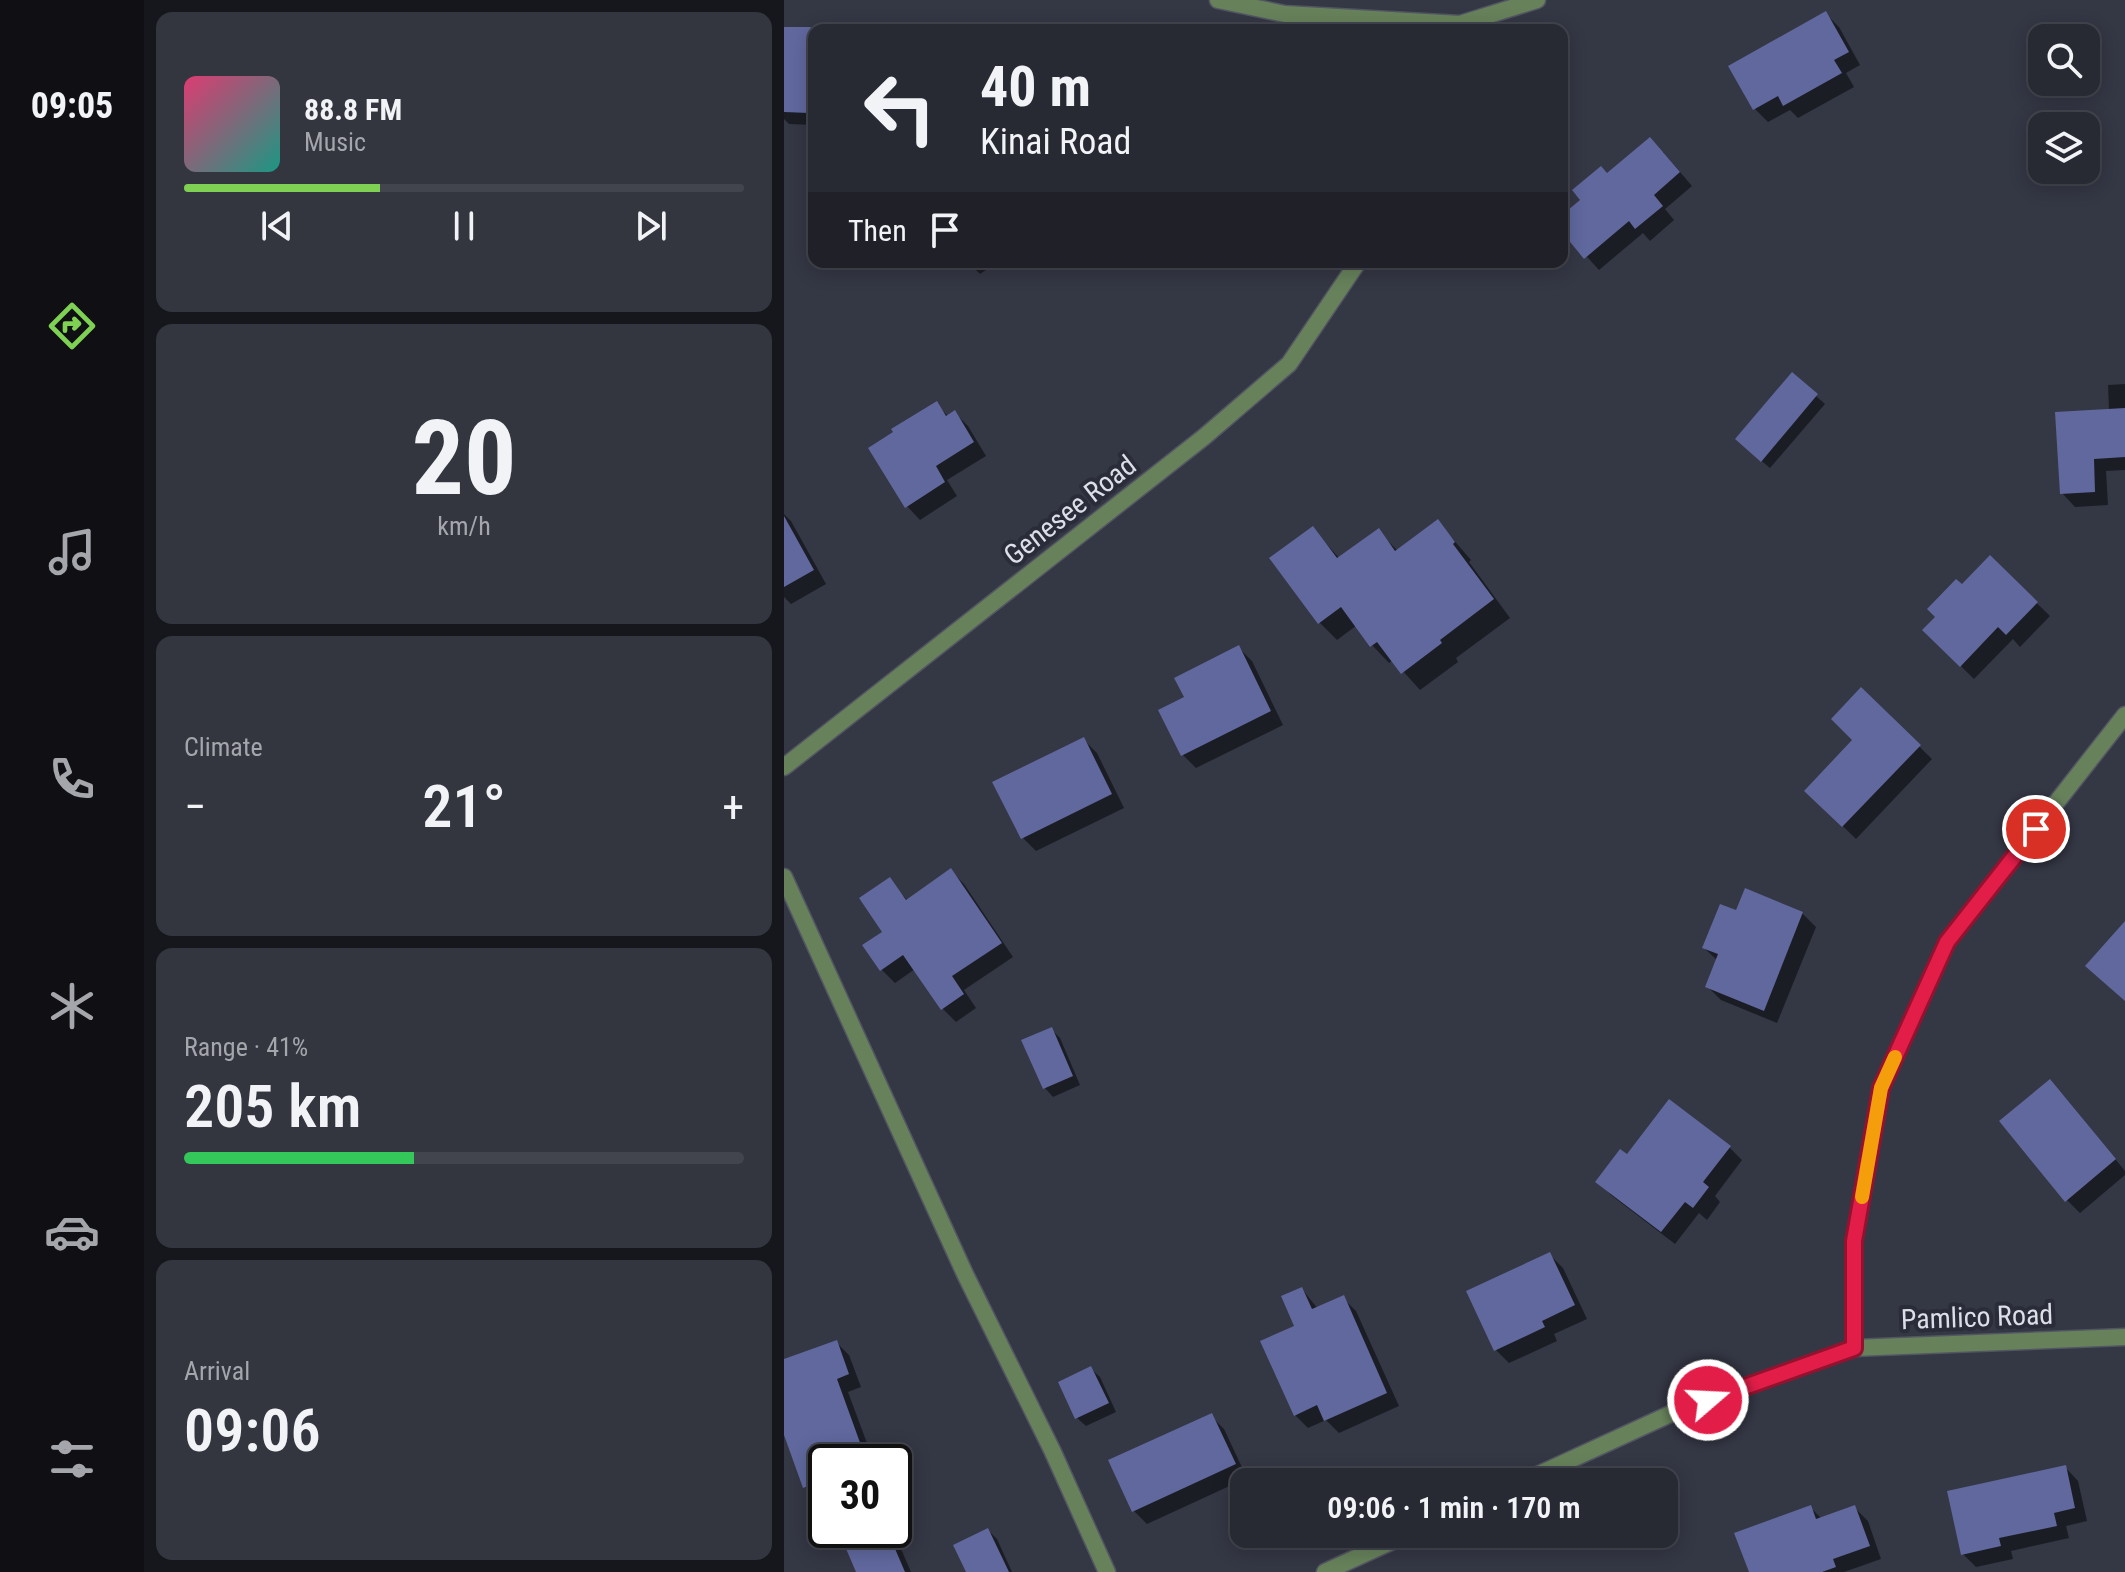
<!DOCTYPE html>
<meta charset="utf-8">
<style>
:root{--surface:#272933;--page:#33353f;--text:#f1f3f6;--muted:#a4a6ac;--line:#43454e;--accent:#7ed153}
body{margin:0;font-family:"Roboto Condensed",sans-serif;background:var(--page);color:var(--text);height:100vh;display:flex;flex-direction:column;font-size:30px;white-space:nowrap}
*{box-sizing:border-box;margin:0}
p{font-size:26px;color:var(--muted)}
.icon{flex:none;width:44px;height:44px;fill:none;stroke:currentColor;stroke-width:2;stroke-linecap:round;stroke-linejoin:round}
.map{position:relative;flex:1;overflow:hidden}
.drawer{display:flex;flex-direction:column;gap:12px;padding:12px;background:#15171c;width:640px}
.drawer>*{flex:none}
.guide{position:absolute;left:24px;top:24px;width:760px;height:244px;border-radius:16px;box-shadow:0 4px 20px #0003,0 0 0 2px var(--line);background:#272933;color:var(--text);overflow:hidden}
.controls{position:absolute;left:1244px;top:24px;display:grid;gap:16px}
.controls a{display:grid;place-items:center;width:72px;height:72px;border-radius:16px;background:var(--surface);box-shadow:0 4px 20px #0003,0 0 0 2px var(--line);font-size:40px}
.speed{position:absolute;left:24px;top:1444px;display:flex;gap:16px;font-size:40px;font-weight:700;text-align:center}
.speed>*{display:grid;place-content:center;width:104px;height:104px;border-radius:50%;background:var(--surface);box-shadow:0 4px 20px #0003,0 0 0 2px var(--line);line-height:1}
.speed .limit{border:4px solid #111;border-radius:12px;background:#fff;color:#111}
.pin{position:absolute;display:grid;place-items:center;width:68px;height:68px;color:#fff;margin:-34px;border:4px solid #fff;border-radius:50%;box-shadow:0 2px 8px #0007}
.me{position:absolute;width:88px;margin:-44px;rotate:71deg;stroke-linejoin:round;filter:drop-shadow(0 0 6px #0008)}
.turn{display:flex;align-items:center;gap:28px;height:168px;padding:0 40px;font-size:36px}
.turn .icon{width:104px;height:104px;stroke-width:2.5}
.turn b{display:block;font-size:56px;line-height:68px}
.then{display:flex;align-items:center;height:76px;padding:0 40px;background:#0003;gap:16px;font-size:30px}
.big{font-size:60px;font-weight:600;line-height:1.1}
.drawer .widget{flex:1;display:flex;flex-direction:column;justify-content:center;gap:12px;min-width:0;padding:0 28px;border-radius:16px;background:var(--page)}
.drawer .dial{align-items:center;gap:0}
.dial b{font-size:104px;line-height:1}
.song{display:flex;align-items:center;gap:24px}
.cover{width:96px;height:96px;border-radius:12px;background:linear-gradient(135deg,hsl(340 70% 55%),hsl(170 70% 35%))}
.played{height:8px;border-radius:4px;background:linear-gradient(90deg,var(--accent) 35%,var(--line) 35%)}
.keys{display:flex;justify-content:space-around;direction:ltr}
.heat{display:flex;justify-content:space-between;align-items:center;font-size:44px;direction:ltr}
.charge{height:12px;border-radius:6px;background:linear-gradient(90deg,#34c759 41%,var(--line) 0)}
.trip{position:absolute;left:446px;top:1468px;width:448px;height:80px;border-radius:16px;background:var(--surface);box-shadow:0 4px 20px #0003,0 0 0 2px var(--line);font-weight:600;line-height:80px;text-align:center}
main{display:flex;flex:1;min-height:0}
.dock{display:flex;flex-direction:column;width:144px;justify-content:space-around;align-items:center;background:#101014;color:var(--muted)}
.dock .icon{width:56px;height:56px}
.dock .active{color:var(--accent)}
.dock b{font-size:36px;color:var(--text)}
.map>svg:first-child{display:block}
.shadow{fill:#0007}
.building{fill:#60689e}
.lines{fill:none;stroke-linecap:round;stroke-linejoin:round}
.lane-casing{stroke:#525562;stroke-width:19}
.street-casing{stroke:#525562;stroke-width:19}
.lane{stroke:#67825b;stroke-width:16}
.street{stroke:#67825b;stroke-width:16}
.route-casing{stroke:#92132f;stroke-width:20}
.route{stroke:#e11d48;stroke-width:14}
.slow{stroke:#f59e0b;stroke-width:14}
.labels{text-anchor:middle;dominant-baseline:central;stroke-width:8;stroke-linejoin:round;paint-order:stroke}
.street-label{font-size:28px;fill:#dddfe8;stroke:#2a2d39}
</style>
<main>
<nav class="dock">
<b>09:05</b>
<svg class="icon active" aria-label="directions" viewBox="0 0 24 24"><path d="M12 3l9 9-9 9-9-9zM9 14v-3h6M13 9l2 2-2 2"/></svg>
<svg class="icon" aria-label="music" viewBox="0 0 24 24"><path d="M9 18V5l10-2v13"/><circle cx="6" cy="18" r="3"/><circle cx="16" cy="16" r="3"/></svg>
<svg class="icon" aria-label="phone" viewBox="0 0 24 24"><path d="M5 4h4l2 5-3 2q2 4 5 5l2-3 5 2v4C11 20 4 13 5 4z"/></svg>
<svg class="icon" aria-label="climate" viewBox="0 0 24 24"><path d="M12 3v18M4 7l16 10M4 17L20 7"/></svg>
<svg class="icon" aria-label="car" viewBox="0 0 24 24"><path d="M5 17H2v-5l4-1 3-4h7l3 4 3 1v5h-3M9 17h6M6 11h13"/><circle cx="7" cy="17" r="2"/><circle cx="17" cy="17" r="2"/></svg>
<svg class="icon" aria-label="filters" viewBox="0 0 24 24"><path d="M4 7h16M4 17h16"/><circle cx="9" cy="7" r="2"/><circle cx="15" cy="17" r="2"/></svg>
</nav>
<section class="drawer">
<div class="widget">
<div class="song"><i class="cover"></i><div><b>88.8 FM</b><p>Music</p></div></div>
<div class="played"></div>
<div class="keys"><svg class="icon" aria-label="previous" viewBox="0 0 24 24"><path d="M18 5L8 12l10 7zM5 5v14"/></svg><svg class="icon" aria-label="pause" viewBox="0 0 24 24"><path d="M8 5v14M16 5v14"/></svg><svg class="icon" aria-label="next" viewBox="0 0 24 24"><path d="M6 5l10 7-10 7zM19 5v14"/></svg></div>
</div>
<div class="widget dial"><b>20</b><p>km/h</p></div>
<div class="widget"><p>Climate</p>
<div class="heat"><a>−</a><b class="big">21°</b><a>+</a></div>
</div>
<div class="widget"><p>Range · 41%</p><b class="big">205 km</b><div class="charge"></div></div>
<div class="widget"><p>Arrival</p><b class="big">09:06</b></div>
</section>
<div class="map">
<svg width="1341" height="1572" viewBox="0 0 1341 1572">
<rect width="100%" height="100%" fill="#343744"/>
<!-- shadow -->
<path class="shadow" d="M1042,14L1055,27L1076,65L1062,73L1070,87L1014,118L1006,110L984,122L971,109L947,67Z
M0,29H26L30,33V125L5,124L0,119Z
M879,152L908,186L881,209L890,220L866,241L859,233L815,270L778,229V218L824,175Z
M184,262H214L196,274Z
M1008,375L1041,404L986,468L962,448Z
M1341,384V470L1322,471L1324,505L1291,507L1278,493L1325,411L1324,385Z
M152,404L165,417L171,413L184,426L202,456L163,480L173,496L136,520L123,506Z
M0,514L7,521L42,584L7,604L0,597Z
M654,522L687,560L685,562L726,618L672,658L674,662L636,690L609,660L605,663L588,645L573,625L553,640L536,623L488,559L529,529L556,559L594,531L614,551Z
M1206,558L1266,616L1236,647L1229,639L1190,679L1140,630Z
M455,648L468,661L499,725L412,768L399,755Z
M1077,690L1148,759L1072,839L1023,791L1071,740Z
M299,739L313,753L340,808L252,851L239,838Z
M167,871L180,884L229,957L180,990L192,1008L172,1022L159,1009L131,969L111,983L98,970L105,880L124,901Z
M953,913H1018L1032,927L993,1023L937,1000L924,987L934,961L920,948Z
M267,1029L276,1038L296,1085L269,1097L261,1088Z
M1279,1095L1341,1171V1175L1296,1213L1283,1200Z
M945,1147L958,1160L931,1196L936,1202L923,1220L915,1213L891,1244L827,1195L814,1181L843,1157Z
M766,1255L779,1268L803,1319L770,1334L773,1341L725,1363L712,1350Z
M518,1289L534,1309L559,1298L572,1311L615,1406L555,1433L542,1420L524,1428L511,1415L513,1327Z
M52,1342L65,1355L77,1387L64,1392L90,1462H42V1497L34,1500L21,1487L0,1429V1361Z
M307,1369L316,1377L332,1412L302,1426L293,1418Z
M427,1416L440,1429L463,1478L363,1524L349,1510Z
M1281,1467L1294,1481L1303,1521L1282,1526L1285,1538L1227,1551L1229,1559L1192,1567L1179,1554Z
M1026,1507L1038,1519L1071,1508L1084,1521L1097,1559L1060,1572H967Z
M56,1530H109L127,1572H74Z
M204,1530L213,1539L228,1572H184Z"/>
<!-- building -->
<path class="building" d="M1042,11L1065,52L1050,60L1058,73L999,106L994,96L969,110L944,66Z
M0,27H27L25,113L0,112Z
M866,137L896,172L870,195L879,206L851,229L845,221L800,259L778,232V215L796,200L788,190L817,166L823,173Z
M1008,372L1034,394L977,462L951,439Z
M153,401L162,416L171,410L190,442L152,466L161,482L121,508L84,448L109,432L107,429Z
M1341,408V457L1310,459L1311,492L1276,494L1271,412Z
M0,516L30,570L0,587Z
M654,519L671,542L669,544L710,599L656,640L658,643L617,674L593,642L586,647L557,607L534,624L485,558L529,526L553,558L595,528L611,551Z
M1206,555L1254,602L1222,635L1214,627L1176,667L1138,630L1151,617L1143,609L1172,579L1178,584Z
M455,645L487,711L397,756L374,710L400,697L390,678Z
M1077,687L1137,745L1058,827L1020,791L1068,740L1047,719Z
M300,737L328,794L237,839L208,782Z
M167,868L218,943L168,976L180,994L157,1010L119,955L96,971L78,945L98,932L75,898L106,877L122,900Z
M961,888L1019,912L980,1011L921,987L934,954L918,948L936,904L952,910Z
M1341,921V1001L1301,966Z
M268,1027L289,1076L259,1089L237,1040Z
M1266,1079L1332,1159L1281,1202L1215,1121Z
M885,1099L947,1146L919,1182L925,1187L909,1208L901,1202L877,1232L811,1182L836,1149L843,1154Z
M766,1252L791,1305L758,1321L761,1327L710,1351L682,1291Z
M518,1287L528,1309L560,1295L603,1393L540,1421L533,1405L510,1416L476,1341L510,1326L497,1296Z
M53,1340L65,1374L53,1379L83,1462H42V1480L19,1488L0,1435V1359Z
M307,1366L325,1403L291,1419L274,1382Z
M428,1413L452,1464L348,1512L324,1460Z
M1282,1465L1291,1508L1270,1513L1273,1526L1215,1538L1217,1546L1177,1555L1163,1491Z
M1027,1505L1032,1519L1071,1505L1086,1546L1049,1559L1052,1567L1038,1572H965L950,1533Z
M204,1528L225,1572H182L169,1545Z
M54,1530H103L121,1572H72Z"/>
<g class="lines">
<defs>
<path id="lane" d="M0,877L181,1274L268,1450L323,1572"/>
<path id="street" d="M434,0L501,14L676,24L753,0
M0,767L420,437L505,364L574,262
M1070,1348V1241L1097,1088L1163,942L1341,715
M738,1482L895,1410L1070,1348L1341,1337
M541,1572L624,1534"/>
</defs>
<!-- lane casing -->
<use href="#lane" class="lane-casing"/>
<!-- street casing -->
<use href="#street" class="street-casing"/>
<!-- lane -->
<use href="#lane" class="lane"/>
<!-- street -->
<use href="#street" class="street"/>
</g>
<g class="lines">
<defs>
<path id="route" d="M924,1400L1070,1348V1241L1097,1088L1163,942L1252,829"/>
</defs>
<!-- route casing -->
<use href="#route" class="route-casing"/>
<!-- route -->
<use href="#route" class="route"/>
<!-- slow -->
<path class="slow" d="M1078,1197L1097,1088L1111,1057"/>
</g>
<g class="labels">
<!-- street labels -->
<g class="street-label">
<text transform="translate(286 510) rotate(-38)">Genesee Road</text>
<text transform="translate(1193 1317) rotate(-2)">Pamlico Road</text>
</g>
</g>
</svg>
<div class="controls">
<a><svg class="icon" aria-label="search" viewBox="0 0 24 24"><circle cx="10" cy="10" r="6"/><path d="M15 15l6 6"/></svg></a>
<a><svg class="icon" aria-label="layers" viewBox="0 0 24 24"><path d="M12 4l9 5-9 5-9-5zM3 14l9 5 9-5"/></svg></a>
</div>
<div class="speed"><div class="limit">30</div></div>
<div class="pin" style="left:1252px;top:829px;background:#d93025"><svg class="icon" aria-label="arrive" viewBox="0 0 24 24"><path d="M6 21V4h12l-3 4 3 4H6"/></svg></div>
<svg class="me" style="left:924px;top:1400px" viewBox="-20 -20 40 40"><circle r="17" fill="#e11d48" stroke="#fff" stroke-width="3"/><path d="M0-11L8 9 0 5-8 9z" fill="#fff"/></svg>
<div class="trip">09:06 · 1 min · 170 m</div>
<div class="guide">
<div class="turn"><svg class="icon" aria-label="left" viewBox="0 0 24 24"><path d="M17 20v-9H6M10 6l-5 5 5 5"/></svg><div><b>40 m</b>Kinai Road</div></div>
<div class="then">Then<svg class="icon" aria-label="arrive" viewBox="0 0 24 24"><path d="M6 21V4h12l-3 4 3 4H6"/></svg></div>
</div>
</div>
</main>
